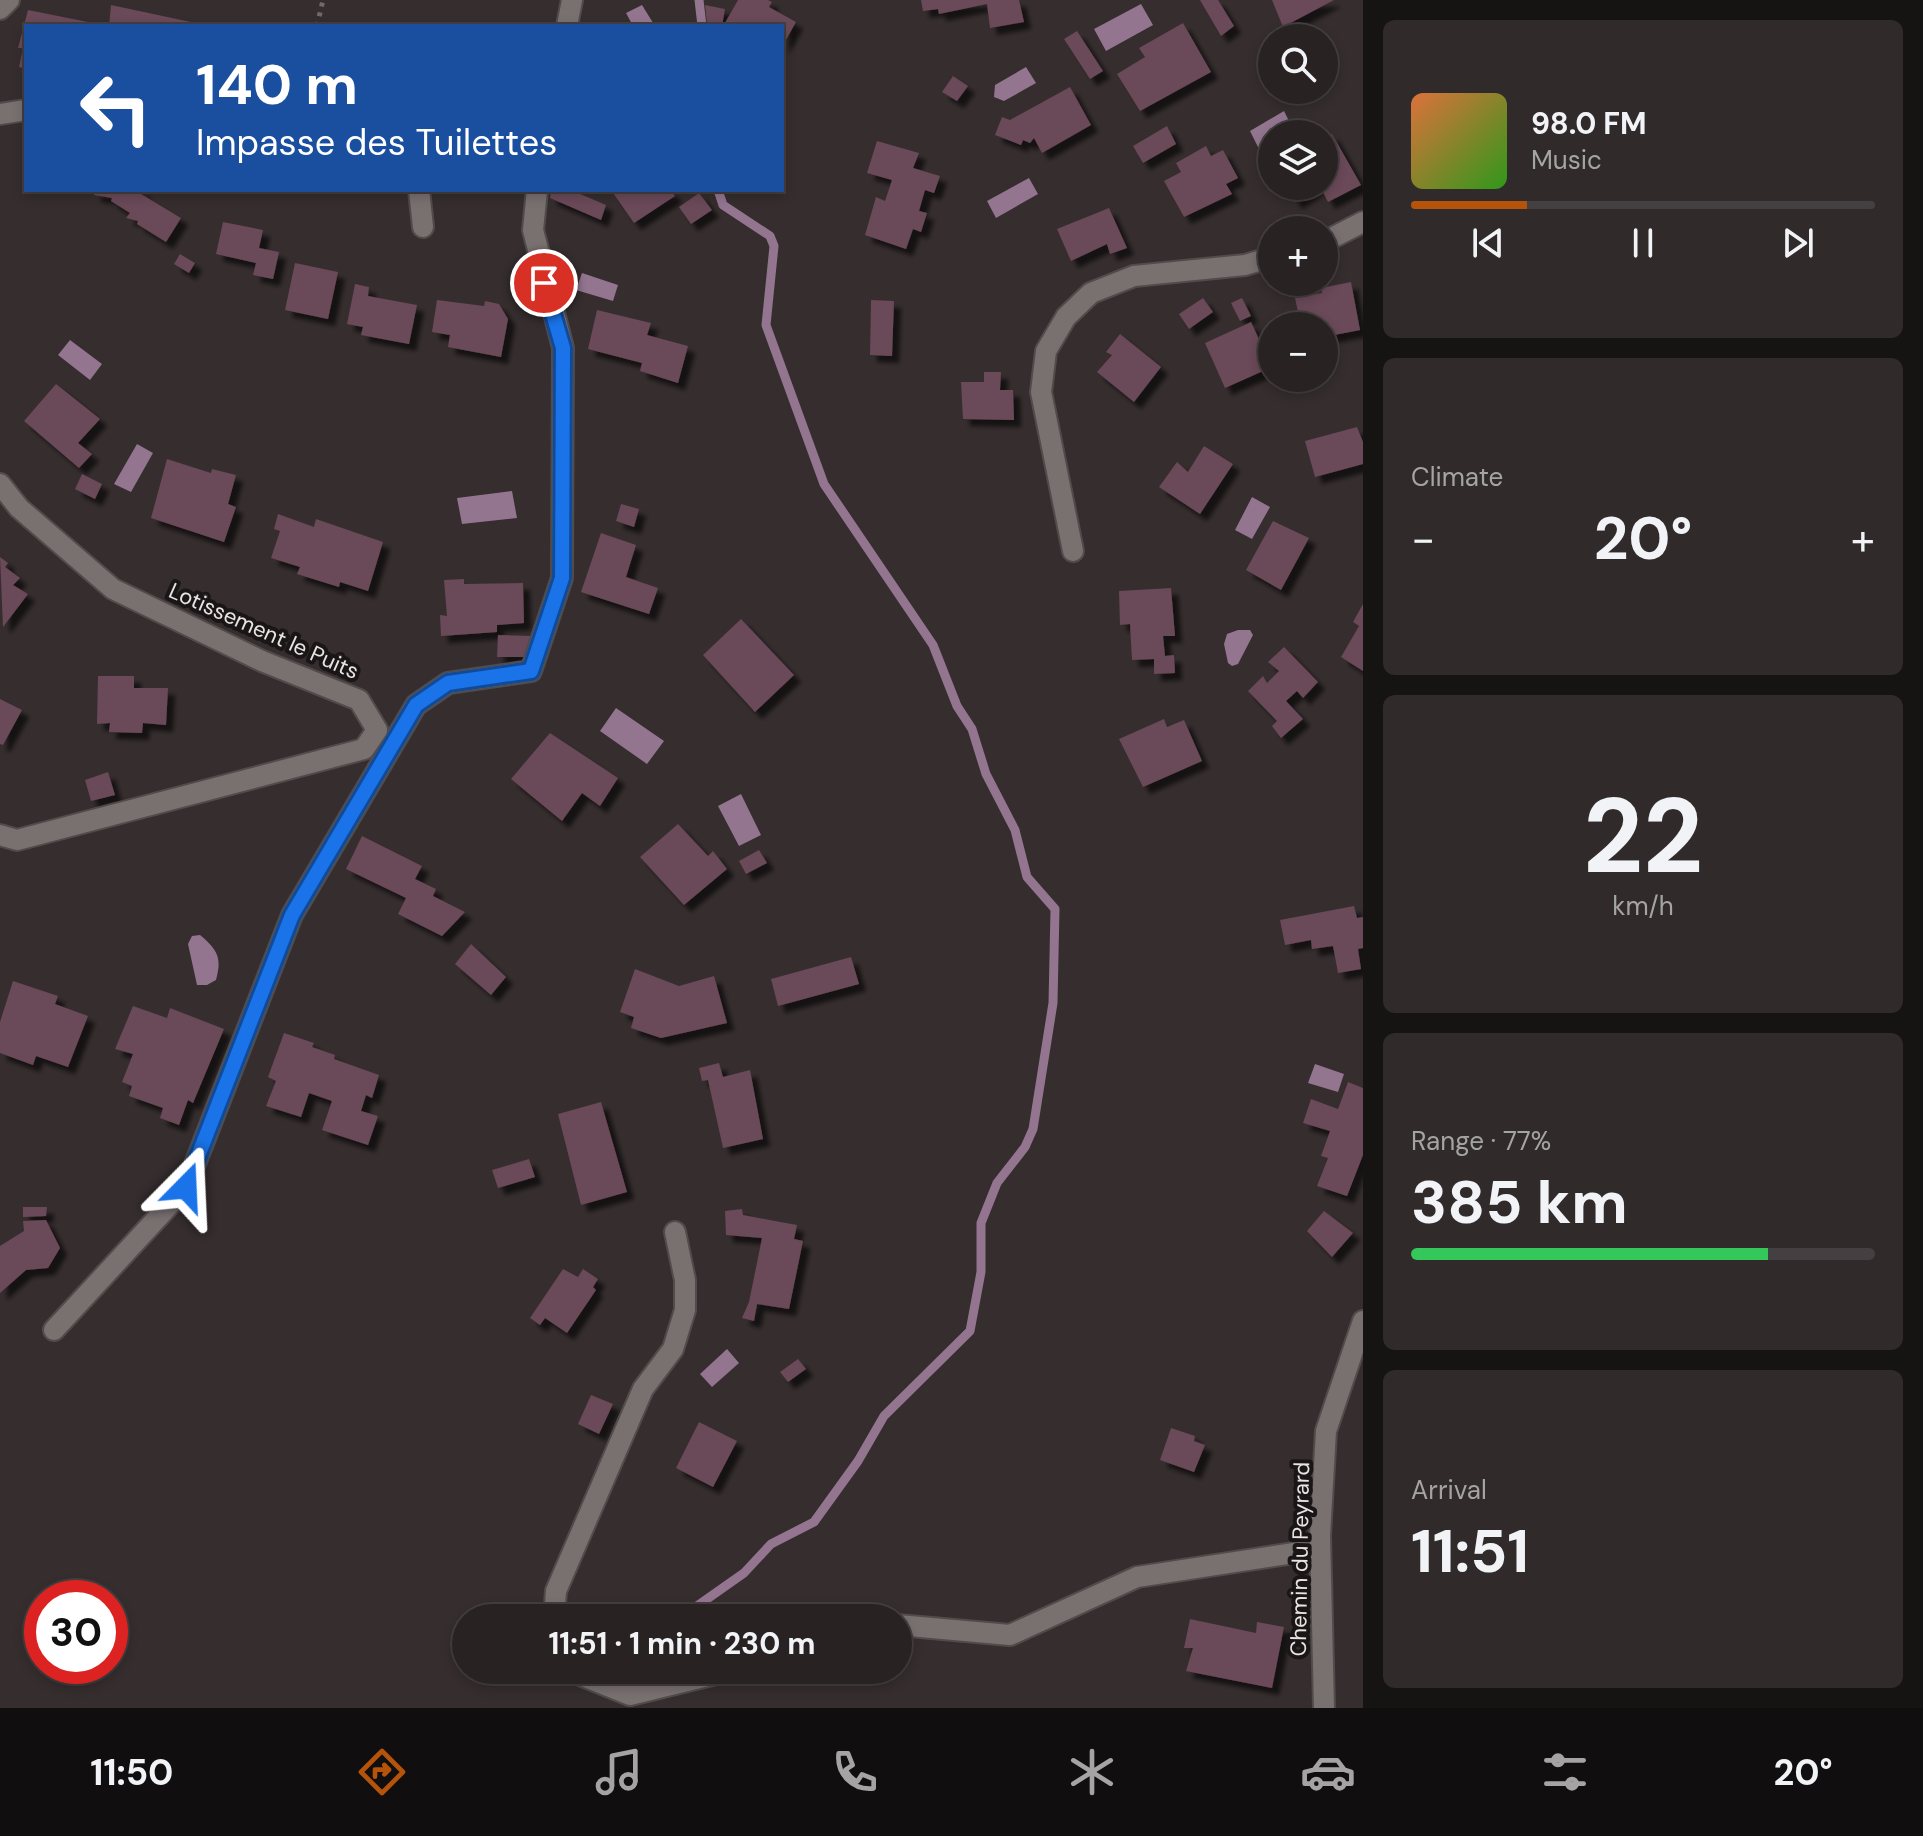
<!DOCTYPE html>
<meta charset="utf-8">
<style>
:root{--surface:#282222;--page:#302a2a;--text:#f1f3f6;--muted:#a5a4a5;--line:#443f40;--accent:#b45309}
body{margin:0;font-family:"DM Sans",sans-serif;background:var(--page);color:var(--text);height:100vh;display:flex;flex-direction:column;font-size:30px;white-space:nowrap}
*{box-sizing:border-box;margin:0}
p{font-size:26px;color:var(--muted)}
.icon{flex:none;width:44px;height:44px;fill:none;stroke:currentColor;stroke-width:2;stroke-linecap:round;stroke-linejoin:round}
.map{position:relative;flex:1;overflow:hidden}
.panel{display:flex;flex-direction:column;gap:20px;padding:20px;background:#161313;width:560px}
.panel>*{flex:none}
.banner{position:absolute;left:24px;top:24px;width:760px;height:168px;border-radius:0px;box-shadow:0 4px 12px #0003,0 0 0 2px var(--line);background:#1a4fa0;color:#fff;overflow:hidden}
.buttons{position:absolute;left:1258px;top:24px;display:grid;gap:16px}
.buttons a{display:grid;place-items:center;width:80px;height:80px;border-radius:50%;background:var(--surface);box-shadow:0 4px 12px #0003,0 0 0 2px var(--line);font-size:40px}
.speed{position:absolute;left:24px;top:1580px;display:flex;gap:16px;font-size:40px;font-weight:700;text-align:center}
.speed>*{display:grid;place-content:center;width:104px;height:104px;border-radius:50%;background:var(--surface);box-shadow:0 4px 12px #0003,0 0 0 2px var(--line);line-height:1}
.speed .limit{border:12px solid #d22;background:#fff;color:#111}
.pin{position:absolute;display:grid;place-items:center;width:68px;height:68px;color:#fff;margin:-34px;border:4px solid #fff;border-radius:50%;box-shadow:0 2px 8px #0007}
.me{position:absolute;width:88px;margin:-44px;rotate:21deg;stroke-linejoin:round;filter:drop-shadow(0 0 6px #0008)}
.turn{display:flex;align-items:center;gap:28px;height:168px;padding:0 40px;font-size:36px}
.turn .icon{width:104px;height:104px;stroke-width:2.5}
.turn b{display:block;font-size:56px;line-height:68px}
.big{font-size:60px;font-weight:700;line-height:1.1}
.panel .widget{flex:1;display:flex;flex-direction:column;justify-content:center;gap:12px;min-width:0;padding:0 28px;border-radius:12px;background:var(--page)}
.panel .dial{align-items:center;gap:0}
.dial b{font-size:104px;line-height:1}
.song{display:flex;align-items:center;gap:24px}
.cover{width:96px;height:96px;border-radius:12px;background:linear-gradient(135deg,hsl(20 70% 55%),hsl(110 70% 35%))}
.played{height:8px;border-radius:4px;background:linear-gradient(90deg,var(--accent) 25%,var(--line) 25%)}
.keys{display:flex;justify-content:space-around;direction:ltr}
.heat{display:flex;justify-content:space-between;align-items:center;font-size:44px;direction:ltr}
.charge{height:12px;border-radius:6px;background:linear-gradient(90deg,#34c759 77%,var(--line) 0)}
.trip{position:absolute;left:452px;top:1604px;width:460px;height:80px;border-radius:40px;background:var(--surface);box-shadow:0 4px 12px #0003,0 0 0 2px var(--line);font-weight:700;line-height:80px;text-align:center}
.dock{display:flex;height:128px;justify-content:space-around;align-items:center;background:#100e0e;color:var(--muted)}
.dock .icon{width:56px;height:56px}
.dock .selected{color:var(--accent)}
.dock b{font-size:36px;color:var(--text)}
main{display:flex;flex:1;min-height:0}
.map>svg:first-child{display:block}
.water{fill:#93758f}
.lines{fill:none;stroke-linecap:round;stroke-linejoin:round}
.stream{stroke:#93758f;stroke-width:9}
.building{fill:#6b4858;filter:url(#shadow)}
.minor-casing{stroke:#514b4c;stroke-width:24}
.path{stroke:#706969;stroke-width:5;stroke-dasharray:4 6;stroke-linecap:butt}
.minor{stroke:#797070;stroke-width:20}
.route-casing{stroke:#114b97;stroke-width:20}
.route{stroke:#1a73e8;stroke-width:14}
.labels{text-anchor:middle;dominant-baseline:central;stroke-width:8;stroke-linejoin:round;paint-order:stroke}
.street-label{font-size:22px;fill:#e9e4e4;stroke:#1a1617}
</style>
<main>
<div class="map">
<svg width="1363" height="1708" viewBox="0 0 1363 1708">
<defs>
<filter id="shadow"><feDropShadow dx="7" dy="7" stdDeviation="2" flood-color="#0009"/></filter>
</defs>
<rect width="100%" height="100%" fill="#352d2e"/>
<!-- water -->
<path class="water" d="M1141,4L1153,25L1106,51L1094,29Z
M642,5L655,26H633L626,13Z
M1026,67L1036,83L1004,101L994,97L995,85Z
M1284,111L1293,129L1285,134H1272V141L1259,149L1250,131Z
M1029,178L1038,194L996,218L987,201Z
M582,273L618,285L613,301L576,290Z
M70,340L102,364L90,380L58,355Z
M137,444L153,453L131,492L114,484Z
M512,491L517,518L462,524L457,498Z
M1252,497L1270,507L1252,539L1235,530Z
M1238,630H1250L1253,635L1238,664L1232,666L1228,663L1224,644L1227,634Z
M616,708L664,741L647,764L600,731Z
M741,794L761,835L739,846L718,806Z
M200,935C218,950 222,958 216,980L207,985H197L188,944L192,936Z
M1315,1064L1344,1074L1338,1092L1308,1083Z
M727,1349L739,1363L712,1387L700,1374Z"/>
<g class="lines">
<!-- stream -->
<path class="stream" d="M699,0L702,26
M680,1618L744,1573L771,1544L814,1522L858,1461L884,1416L970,1331L981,1272V1223L997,1183L1025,1147L1033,1129L1053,1003L1055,909L1027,877L1015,830L986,774L972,729L957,706L933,645L824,484L766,325L774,246L770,236L723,205L718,190"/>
</g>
<!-- building -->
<path class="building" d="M738,0H768L772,2L769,7L796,22L782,47V26H731L725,23Z
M921,0H1019L1024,22L990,28L987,4L939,14L938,9L923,11Z
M1200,0H1218L1234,26L1221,36Z
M1272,0H1334L1283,27Z
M111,5L205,25V26H109Z
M705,5L725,9L722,26L707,24Z
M28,10L103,25V26H26V69L19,67L23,48H18Z
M1183,23L1211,72L1140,111L1117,74L1145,57L1139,48Z
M1077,31L1103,71L1090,79L1064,39Z
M953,76L968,86L957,101L942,92Z
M1070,87L1091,125L1042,153L1034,138L1030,143L1023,140L1021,145L995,135L1002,117L1010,120Z
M1167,126L1176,144L1143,163L1133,146Z
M1332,134L1361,185L1328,202L1320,186L1295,202L1287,186H1324V138Z
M877,141L919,153L913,168L940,176L934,193L925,190L919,211L927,213L921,232L913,229L906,249L865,235L876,197L885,201L892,180L867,173Z
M1206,146L1211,156L1223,150L1238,178L1226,184L1232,194L1184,217L1164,181L1181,172L1176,163Z
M94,190H144L141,194L181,218L166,242L137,224L138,221L126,218L130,213L111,201L112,198L94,195Z
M551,190H571L606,205L601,220L550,198Z
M611,190H671L675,196L634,223Z
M699,193L712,210L691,224L679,207Z
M1109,208L1127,248L1110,254L1107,244L1071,261L1057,229Z
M223,222L263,230L259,248L279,252L273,279L253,275L256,263L216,254Z
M180,254L195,263L189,273L174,264Z
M295,263L338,272L328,319L285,310Z
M1351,282L1360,330L1324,337V326H1301L1295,298L1322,293L1321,288Z
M355,284L369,287L368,296L417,305L409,344L361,335L363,327L347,324Z
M1203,298L1213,312L1189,329L1179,314Z
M1242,298L1251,316L1240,321L1231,303Z
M437,300L484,306L485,301L499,304L508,319L501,357L448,347L450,335L432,332Z
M871,300L894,301L892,356L870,355Z
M597,310L651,323L647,335L688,346L678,383L640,371L642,363L588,349Z
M1251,322L1272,367L1225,388L1205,343Z
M1120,334L1161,367L1134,402L1097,372L1112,355L1106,352Z
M984,372H1001L1000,390H1013L1014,420L963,419L961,382H984Z
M56,384L100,419L78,443L92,454L79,468L24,421Z
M1357,427L1363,442V464L1315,477L1305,441Z
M1204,446L1233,464L1200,514L1159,487L1177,462L1188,472Z
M167,459L211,473L212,469L236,475L228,504L236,507L224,542L151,518Z
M82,474L102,484L95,499L75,489Z
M621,504L639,509L634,527L616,521Z
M278,514L314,527L316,519L383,542L368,591L340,582L339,587L297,574L300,567L271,558L280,531L274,529Z
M1273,521L1309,538L1281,590L1246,570Z
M601,533L636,545L626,577L658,588L649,614L581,592Z
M0,557L8,563L5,567L20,578L13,585L28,594L3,627Z
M464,579V584L523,583L524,623L497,625V632L441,636L440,615L447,616L444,580Z
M1171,588L1175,636H1163L1165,656L1174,655L1175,673L1154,674V659L1132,660L1130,624L1120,625L1119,591Z
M1363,604V671L1341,657L1359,626L1353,622Z
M741,619L794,675L755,712L703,655Z
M498,635L531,636L529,657H497Z
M1284,647L1318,682L1303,698L1297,691L1286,701L1303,719L1281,738L1272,726L1277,721L1248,691L1263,676L1267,683L1279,671L1268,662Z
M98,676H134V688H168L166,725L143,723L142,733L109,732L110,723L97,724Z
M0,699L22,710L3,745L0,744Z
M1164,719L1167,727L1184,720L1202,761L1143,787L1119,739Z
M550,733L618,778L600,806L582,793L562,821L511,779Z
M108,772L115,795L91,801L85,780Z
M678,824L708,856L713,851L727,869L684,905L640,857Z
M362,836L422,866L415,879L436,889L433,896L465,912L442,936L398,914L406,898L346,869Z
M759,850L767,863L746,874L739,861Z
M1354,906L1357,918L1363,917V948L1358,949L1361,969L1338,973L1333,946L1312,949L1311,940L1285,945L1280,920Z
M471,944L506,977L491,995L455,964Z
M851,957L859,984L778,1006L771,979Z
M635,969L679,986L714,976L727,1023L661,1038L631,1028L634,1017L620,1012Z
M13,981L58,996L55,1004L88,1016L68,1067L36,1056L33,1065L0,1053V1022Z
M133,1006L167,1018L170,1008L224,1029L193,1103L188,1100L179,1125L160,1118L163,1108L129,1096L132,1086L122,1082L133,1054L115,1049Z
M284,1033L314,1043L312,1047L335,1055L334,1059L379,1075L372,1098L366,1095L361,1111L378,1116L368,1145L322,1130L332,1101L309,1093L301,1117L266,1106L276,1081L268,1077Z
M719,1063L723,1077L750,1070L763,1139L723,1148L708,1080L702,1081L699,1068Z
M1348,1082L1363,1088V1155L1347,1196L1317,1186L1328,1158L1321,1156L1330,1131L1303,1123L1311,1099L1338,1109Z
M601,1102L627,1192L581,1205L558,1114Z
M529,1159L535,1177L498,1188L492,1170Z
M23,1207H47L46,1216L23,1217Z
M742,1209L743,1215L797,1225L794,1239L803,1241L789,1309L757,1304L754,1321L742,1318L749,1302L762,1238L726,1235L725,1211Z
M1324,1211L1353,1233L1332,1257L1307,1231Z
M46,1220L60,1248L48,1268L26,1270L0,1293V1246L24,1231L23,1221Z
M563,1269L578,1277L583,1269L598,1279L593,1287L596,1290L567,1333L545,1318L540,1325L530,1318Z
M798,1359L806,1369L788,1382L780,1372Z
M591,1395L613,1404L599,1434L578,1424Z
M699,1422L737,1441L713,1487L676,1468Z
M1171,1428L1195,1436L1194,1441L1205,1445L1194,1472L1160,1460Z
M1190,1619L1256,1633L1257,1622L1284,1627L1272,1688L1186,1671L1193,1648H1184Z"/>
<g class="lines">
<defs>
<path id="minor" d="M0,9L9,0
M567,26L572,0
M0,114L26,110
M419,190L423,227
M1324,242L1363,222
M0,484L19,508L113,589L262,661L359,700L377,730L364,749L17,840L0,835
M1073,551L1041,392L1046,351L1066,317L1091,293L1134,276L1245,265L1272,257
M54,1330L186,1187L292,915L416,705L448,683L531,671L562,578L563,348L533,230L537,190
M554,1618L556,1591L643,1389L673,1349L685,1310V1280L675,1232
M898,1625L1010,1635L1137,1577L1320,1549
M568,1670L630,1695L732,1670
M1324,1708L1320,1535L1326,1431L1363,1321"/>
</defs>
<!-- minor casing -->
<use href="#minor" class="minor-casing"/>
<!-- path -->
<path class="path" d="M317,26L323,0"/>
<!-- minor -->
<use href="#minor" class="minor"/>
</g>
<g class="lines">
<defs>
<path id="route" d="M186,1187L292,915L416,705L448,683L531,671L562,578L563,348L544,283"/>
</defs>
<!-- route casing -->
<use href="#route" class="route-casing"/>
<!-- route -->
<use href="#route" class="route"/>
</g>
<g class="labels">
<!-- street labels -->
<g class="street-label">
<text transform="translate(264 631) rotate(24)">Lotissement le Puits</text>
<text transform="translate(1300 1559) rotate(-89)">Chemin du Peyrard</text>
</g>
</g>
</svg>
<div class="buttons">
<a><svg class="icon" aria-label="search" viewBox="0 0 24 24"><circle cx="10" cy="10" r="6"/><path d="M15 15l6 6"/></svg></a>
<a><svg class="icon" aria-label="layers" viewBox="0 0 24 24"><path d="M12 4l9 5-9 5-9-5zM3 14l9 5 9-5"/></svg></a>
<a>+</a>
<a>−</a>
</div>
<div class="speed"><div class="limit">30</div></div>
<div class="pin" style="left:544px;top:283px;background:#d93025"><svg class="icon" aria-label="arrive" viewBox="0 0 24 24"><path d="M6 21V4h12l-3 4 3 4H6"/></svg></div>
<svg class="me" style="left:186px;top:1187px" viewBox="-20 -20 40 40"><path d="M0-17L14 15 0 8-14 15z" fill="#1a73e8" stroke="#fff" stroke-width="4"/></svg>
<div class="trip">11:51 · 1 min · 230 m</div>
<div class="banner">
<div class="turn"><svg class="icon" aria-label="left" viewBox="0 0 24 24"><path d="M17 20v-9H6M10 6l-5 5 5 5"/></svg><div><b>140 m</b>Impasse des Tuilettes</div></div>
</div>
</div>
<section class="panel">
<div class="widget">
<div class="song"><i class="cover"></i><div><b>98.0 FM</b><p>Music</p></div></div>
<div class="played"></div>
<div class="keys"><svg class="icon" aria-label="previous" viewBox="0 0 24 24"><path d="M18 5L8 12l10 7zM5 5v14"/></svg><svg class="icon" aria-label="pause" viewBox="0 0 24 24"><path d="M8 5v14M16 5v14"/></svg><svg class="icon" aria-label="next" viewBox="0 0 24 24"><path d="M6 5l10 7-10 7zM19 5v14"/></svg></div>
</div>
<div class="widget"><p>Climate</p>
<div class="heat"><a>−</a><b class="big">20°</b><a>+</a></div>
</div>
<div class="widget dial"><b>22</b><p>km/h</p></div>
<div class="widget"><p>Range · 77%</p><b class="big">385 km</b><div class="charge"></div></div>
<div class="widget"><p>Arrival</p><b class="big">11:51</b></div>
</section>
</main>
<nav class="dock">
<b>11:50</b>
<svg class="icon selected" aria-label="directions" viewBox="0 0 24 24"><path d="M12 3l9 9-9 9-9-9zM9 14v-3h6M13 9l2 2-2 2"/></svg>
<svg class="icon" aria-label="music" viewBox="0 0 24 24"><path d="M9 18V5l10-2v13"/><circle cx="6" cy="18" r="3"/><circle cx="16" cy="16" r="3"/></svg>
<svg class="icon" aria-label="phone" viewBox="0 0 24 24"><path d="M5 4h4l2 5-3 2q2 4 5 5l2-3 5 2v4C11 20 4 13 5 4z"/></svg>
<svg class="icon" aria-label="climate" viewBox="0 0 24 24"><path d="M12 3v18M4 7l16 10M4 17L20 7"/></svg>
<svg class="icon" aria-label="car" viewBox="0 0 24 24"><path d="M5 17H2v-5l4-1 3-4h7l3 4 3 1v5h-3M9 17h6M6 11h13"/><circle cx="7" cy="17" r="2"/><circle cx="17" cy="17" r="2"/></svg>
<svg class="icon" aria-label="filters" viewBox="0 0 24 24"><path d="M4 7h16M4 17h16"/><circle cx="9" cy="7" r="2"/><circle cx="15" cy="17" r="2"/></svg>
<b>20°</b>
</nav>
